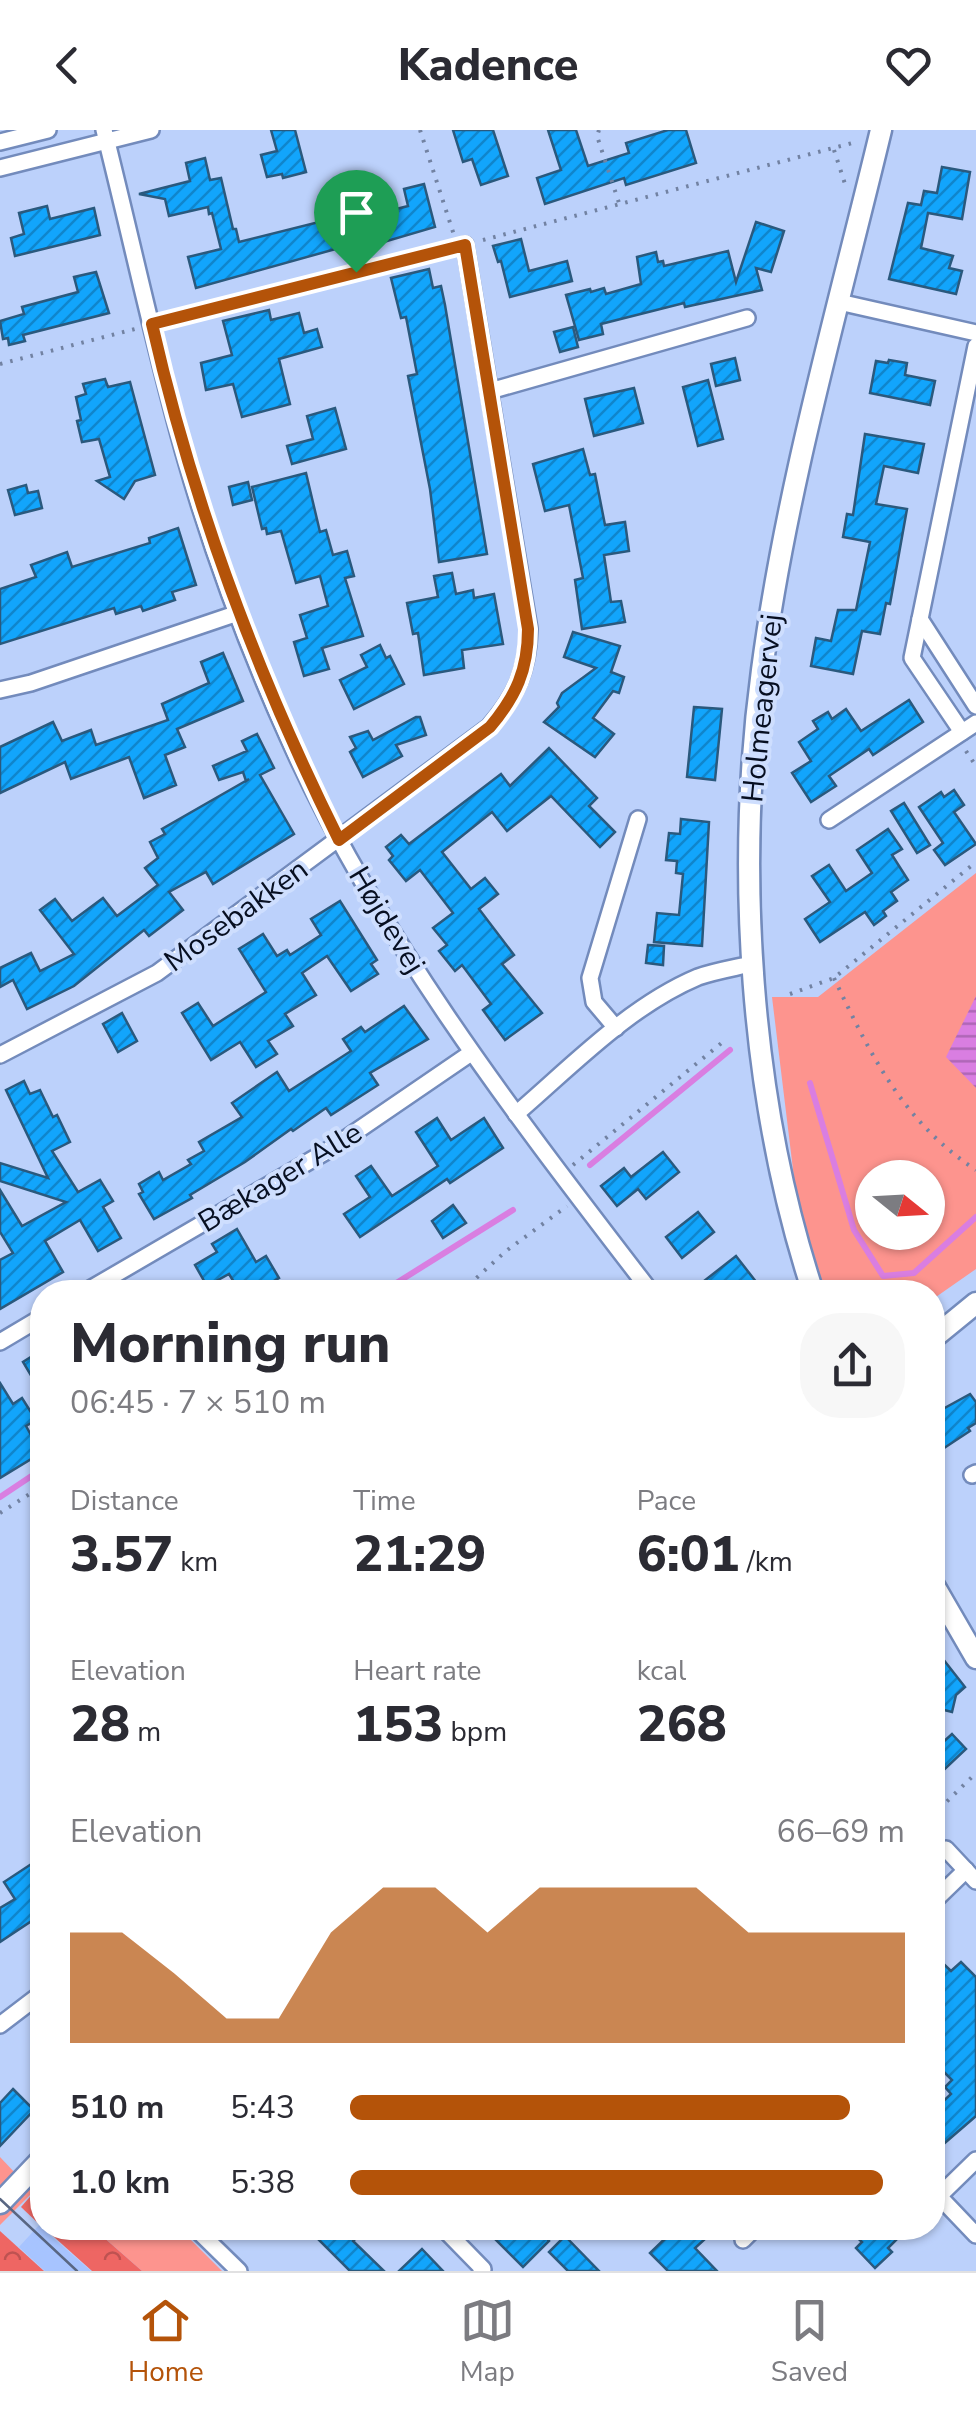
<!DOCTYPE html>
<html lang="en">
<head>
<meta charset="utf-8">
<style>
	:root { --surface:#fff; --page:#f7f7f7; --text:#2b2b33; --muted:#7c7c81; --line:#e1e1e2; --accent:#b45309 }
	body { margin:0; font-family:"Nunito Sans",sans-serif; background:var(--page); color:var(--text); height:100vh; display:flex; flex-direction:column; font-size:38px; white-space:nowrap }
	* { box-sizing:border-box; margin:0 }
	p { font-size:32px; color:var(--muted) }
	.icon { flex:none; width:55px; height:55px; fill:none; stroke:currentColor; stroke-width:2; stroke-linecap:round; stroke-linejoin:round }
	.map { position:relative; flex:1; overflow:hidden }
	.drawer { position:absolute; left:30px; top:1150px; width:915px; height:960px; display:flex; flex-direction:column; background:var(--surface); border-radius:40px; box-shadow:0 2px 8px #0004 }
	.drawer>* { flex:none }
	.needle { width:65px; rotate:108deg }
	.tools { position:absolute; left:855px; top:1030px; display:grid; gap:20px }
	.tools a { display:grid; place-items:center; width:90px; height:90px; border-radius:50%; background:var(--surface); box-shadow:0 2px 8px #0004; font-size:50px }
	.pin { position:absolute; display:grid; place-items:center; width:85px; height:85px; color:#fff; margin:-102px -42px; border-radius:50% 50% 50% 0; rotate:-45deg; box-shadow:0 0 10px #0007 }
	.pin .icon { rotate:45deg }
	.round { display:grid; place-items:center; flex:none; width:105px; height:105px; border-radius:40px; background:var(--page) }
	.summary { display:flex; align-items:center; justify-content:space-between; height:170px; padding:0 40px }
	h1 { font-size:55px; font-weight:800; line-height:75px }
	.metrics { display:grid; grid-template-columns:repeat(3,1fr); gap:15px; height:170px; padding:10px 40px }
	.metrics div { display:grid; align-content:center }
	.metrics b { font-size:50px; font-weight:800 }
	.metrics small { font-size:28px; font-weight:400 }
	.metrics p { font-size:28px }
	.chart { height:280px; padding:20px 40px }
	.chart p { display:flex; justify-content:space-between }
	.chart svg { width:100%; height:180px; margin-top:10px; fill:var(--accent); opacity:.7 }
	ul { padding:0 40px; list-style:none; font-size:32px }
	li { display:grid; grid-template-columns:160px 120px 1fr; align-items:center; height:75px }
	li i { height:25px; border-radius:12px; background:var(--accent) }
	header { display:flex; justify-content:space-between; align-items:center; height:130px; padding:0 40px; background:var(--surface); font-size:45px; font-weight:800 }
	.tab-bar { display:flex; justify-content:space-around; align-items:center; height:140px; border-top:2px solid var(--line); background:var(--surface); font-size:28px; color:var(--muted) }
	.tab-bar a { display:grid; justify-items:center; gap:5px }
	.tab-bar .selected { color:var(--accent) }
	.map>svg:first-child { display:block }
</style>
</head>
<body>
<header><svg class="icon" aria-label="back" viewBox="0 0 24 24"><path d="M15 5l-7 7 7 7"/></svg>Kadence<svg class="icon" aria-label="heart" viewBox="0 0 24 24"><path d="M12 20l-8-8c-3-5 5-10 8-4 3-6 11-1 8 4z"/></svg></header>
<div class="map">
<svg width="976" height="2141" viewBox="0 0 976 2141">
	<defs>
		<pattern id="forest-crowns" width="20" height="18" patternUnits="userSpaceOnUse" patternTransform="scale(2.5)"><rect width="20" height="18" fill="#ee6663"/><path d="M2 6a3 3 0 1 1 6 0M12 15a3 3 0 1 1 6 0" fill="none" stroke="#bf5251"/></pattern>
		<pattern id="water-rules" width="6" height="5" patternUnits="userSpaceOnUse" patternTransform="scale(2.5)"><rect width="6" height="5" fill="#d97ee1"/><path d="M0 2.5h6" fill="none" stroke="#ae66b6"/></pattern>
		<pattern id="building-hatch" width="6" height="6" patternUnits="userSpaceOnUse" patternTransform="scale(2.5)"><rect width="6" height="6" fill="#12a5fc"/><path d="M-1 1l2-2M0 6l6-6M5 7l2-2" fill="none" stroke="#0f85cc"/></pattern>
	</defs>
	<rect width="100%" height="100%" fill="#bcd1fb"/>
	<polygon fill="#a7c4ff" points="40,2094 42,2098 91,2141 45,2141 19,2117"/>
	<g fill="#fd948e" fill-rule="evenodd">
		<path d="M 976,743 L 976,1139 L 933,1169 L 932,1162 L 825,1162 L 796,1064 L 772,867 L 818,867 ZM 872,1048 L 928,1048 L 928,1102 L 872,1102 Z"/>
		<polygon points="0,2027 33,2062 0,2095"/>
		<polygon points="93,2098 179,2098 222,2141 142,2141"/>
	</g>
	<g fill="url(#forest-crowns)">
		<polygon points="42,2053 42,2097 21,2077"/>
		<polygon points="44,2098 93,2098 142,2141 92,2141"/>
		<polygon points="0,2101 44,2141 0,2141"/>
	</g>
	<polygon fill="url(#water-rules)" points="976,866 976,958 946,927"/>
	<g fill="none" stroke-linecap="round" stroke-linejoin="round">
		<g stroke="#d97ee1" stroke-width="6">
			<polyline points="810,953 854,1100 883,1146 914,1143 976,1087"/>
			<polyline points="590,1035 730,920"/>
			<polyline points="382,1162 513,1080"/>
			<polyline points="0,1367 42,1339"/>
		</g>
	</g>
	<g fill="url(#building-hatch)" stroke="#2a597d" stroke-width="2.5">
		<polygon points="271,0 295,0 306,42 283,48 282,44 267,47 261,25 277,21"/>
		<polygon points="453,0 493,0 508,46 481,55 472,29 463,32"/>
		<polygon points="548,0 576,0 588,36 629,23 626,13 668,0 686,0 696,33 626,55 624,48 545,74 537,48 561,40"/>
		<polygon points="205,28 210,50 221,48 233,99 236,99 239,112 359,82 361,88 408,76 404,59 424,54 435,97 377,114 375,108 196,158 188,127 221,119 212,83 209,84 208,77 169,86 165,69 139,64 190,51 186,33"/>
		<polygon points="942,37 970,42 962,89 928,83 921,118 953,126 949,138 962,141 956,164 889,149 908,73 921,75 924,61 937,63"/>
		<polygon points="47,76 50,89 94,78 100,105 15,126 11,108 24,104 19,83"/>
		<polygon points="756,92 784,101 771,142 756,138 762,160 685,177 684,173 601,194 603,204 579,210 566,165 590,159 591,162 604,158 606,164 641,154 637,127 656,122 658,132 663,131 664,136 728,121 736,152"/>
		<polygon points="521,109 529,141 567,131 572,151 510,167 501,131 498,132 493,116"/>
		<polygon points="429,139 433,158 441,156 445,175 487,424 439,432 430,359 408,246 417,244 406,187 401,188 391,148"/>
		<polygon points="96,142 109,183 23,205 25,211 9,215 8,208 3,209 0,191 24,184 22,177 78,162 74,147"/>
		<polygon points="269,180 271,190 299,183 304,203 317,199 322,217 279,229 290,274 242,287 233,254 206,260 201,233 232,225 223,191"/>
		<polygon points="573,197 578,217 560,222 554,202"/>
		<polygon points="735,228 740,250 716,256 711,234"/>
		<polygon points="889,230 907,233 905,245 935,251 930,275 870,263 876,231 888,233"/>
		<polygon points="105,249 108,257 130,252 155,345 135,351 124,369 97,351 110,347 99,309 82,312 77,291 81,290 76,267 86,264 83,254"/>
		<polygon points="708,250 723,309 698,316 683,257"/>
		<polygon points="634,258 643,293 594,306 585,269"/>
		<polygon points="335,278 346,319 292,334 287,316 313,309 307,286"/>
		<polygon points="865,304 924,314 918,343 884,336 876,374 907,379 890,474 886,473 880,504 862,501 853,544 811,536 816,508 831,511 838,480 856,480 870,412 843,407 847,384 853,385"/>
		<polygon points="583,319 590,345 595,344 605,395 625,392 629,421 604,425 611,472 621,471 625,492 582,499 575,450 583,448 569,375 545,381 533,334"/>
		<polygon points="306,343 320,402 326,400 333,425 347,421 354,446 345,448 363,506 322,518 329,539 304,546 294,512 307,508 300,485 328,476 320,446 296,453 281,401 267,404 266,398 262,399 252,357"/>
		<polygon points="248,352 252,370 233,375 229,357"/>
		<polygon points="26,355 28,363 38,361 42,378 15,385 8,360"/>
		<polygon points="178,398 196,455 172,462 175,470 143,481 141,476 116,484 114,478 0,514 0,459 36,447 31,435 67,422 72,437 150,413 149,408"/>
		<polygon points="452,443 456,464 473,460 474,468 494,464 503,514 462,520 464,538 424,545 418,503 413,504 407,473 438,467 434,446"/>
		<polygon points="573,502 620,516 611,542 624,547 619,563 613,561 593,588 614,604 595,627 544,592 559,577 557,573 562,563 596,538 564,527"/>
		<polygon points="380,515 386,528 390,526 404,554 354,579 340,550 367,537 361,525"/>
		<polygon points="223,523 243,571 177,599 185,617 165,625 176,655 144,668 129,627 71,649 65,632 0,663 0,617 53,592 62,611 91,600 96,615 168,590 162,574 209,553 201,532"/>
		<polygon points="909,570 923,592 873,625 869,619 829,646 836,656 811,672 792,643 811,631 799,612 818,599 813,591 828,582 832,589 846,579 861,601"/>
		<polygon points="694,577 722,579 715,650 687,647"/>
		<polygon points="416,587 420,587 426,605 396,615 402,626 363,647 350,622 356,618 350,607 368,601 373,610"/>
		<polygon points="257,604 274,638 260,645 294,704 213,754 206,742 169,762 183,780 149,806 144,800 74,856 27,879 13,850 0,857 0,838 31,823 40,841 74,824 40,780 55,769 72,791 103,768 117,786 158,755 145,738 158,728 150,712 165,704 162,699 249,649 246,651 243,642 219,650 213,636 247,621 242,611"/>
		<polygon points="549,618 597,668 589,676 615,702 600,717 551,666 507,701 492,682 442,722 471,759 485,748 498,764 479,779 514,825 502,834 542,883 505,910 483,880 491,874 462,835 455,841 439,821 447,815 433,798 453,783 420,740 406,751 389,730 393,726 386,717 401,705 409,714 501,644 510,656"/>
		<polygon points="954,660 964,675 954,682 976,714 945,735 934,720 943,713 919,677 941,662 944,667"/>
		<polygon points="904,673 930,715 917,723 891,681"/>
		<polygon points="681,689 709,692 702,816 654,812 657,783 679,785 683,744 676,743 677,731 666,730 669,703 680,704"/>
		<polygon points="888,699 902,719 892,725 908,750 891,762 897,771 883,781 886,786 874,795 865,782 820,812 805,789 830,772 812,746 829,735 846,761 872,743 857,720"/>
		<polygon points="340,771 377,830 371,834 378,844 351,861 327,826 302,843 316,865 285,884 293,896 268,911 277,924 256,937 240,912 211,930 182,883 198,873 213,896 266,862 239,819 263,804 277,826 287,820 290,825 321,805 311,789"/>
		<polygon points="648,815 664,816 663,835 646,833"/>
		<polygon points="404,876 428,909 370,943 378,955 331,985 326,978 293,1001 291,999 245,1032 190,1065 192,1068 154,1089 139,1064 143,1062 139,1054 159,1042 163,1050 191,1034 188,1030 204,1021 199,1012 242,987 232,973 277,942 289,961 351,921 343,909 361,897 365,902"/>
		<polygon points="122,883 137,911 118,922 103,894"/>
		<polygon points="24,951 30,964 40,960 53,987 57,985 70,1012 52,1021 78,1062 100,1050 113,1071 103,1077 121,1108 98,1121 80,1090 45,1111 63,1142 0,1179 0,1130 13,1123 0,1102 0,1060 22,1096 66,1072 0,1051 0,1033 48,1048 6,960"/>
		<polygon points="437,988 451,1010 484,988 503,1018 450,1053 447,1049 360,1107 344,1084 370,1067 356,1046 371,1036 392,1066 438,1036 416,1002"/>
		<polygon points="663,1022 679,1042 646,1069 638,1059 617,1076 601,1056 624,1038 631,1047"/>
		<polygon points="453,1075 466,1093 443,1108 432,1091"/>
		<polygon points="698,1082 714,1102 682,1128 666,1107"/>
		<polygon points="237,1099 256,1132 266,1126 279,1148 269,1154 274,1162 240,1162 229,1144 207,1156 195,1135 217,1122 212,1114"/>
		<polygon points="736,1126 764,1162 690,1162"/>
		<polygon points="42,1220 42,1264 23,1232"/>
		<polygon points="0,1253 13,1274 22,1268 36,1290 26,1296 41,1323 0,1348"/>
		<polygon points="970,1264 976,1272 976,1293 968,1298 970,1301 932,1326 932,1285"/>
		<polygon points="932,1515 965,1557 956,1565 952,1582 932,1577"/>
		<polygon points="952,1604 966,1619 932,1651 932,1622"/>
		<polygon points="42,1727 42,1784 0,1812 0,1778 15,1769 4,1752"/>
		<polygon points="932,1823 951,1841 961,1832 976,1847 976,1986 932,2024 932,1982 951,1964 945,1957 952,1950 932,1930"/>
		<polygon points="13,1959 34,1980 0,2016 0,1973"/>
		<polygon points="307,2098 367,2098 353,2111 384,2141 350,2141"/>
		<polygon points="484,2098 537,2098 549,2111 523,2137"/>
		<polygon points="676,2098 717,2098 695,2118 717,2141 668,2141 650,2123"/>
		<polygon points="847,2098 908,2098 888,2118 892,2122 875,2138 856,2118 862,2112"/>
		<polygon points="565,2106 599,2141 568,2141 549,2122"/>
		<polygon points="422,2119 443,2141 399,2141"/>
	</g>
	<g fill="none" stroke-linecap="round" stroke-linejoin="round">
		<defs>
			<g id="minor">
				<path d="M 104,0 C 131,107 154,216 184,323 C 211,419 247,516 288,607 C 379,810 516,986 651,1162"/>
				<polyline points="0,12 48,0"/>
				<polyline points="0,38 151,0"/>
				<polyline points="839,172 976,203"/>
				<polyline points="976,216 920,489 976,576"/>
				<polyline points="490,261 747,188"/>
				<polyline points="920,489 912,528 962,602"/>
				<polyline points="0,560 31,553 238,483"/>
				<polyline points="829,690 976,593"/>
				<polyline points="616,898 594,872 590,848 638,689"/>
				<path d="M 0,925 L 157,843 L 489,597 C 516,566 528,540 529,499 L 465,115"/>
				<path d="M 516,984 C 572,936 629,876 698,847 C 715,841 734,838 751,834"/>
				<polyline points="85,1162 332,1018 471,923"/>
				<polyline points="0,1212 42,1187"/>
				<polyline points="972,1345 976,1343"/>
				<polyline points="946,1719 976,1751"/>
				<polyline points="932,1773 966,1740"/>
				<polyline points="0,1895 42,1863"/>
				<polyline points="932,2059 976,2105"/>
				<polyline points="939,2066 976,2030"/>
				<polyline points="195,2098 239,2141"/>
				<polyline points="443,2098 483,2139 481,2141"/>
				<polyline points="743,2110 755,2098"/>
			</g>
			<g id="tertiary">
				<path d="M 813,1162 C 750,971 735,739 762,540 C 786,358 838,179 881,0"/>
				<polyline points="932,1209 976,1173"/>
				<polyline points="932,1452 976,1528"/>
				<polyline points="0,2073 42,2029"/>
			</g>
		</defs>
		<use href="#minor" stroke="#738bbc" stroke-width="20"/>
		<use href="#tertiary" stroke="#738bbc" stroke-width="25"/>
		<g stroke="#7282a2" stroke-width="4" stroke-dasharray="2.5 8" stroke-linecap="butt">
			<polyline points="420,0 454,105"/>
			<polyline points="599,0 597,6 620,76"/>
			<polyline points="834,20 845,54"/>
			<polyline points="483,110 856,12"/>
			<polyline points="168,190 450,119"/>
			<polyline points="0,234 135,199"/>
			<polyline points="966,621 976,636"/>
			<path d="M 834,848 C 870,924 903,992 976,1040"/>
			<polyline points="790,864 834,848 976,732"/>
			<polyline points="573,1035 724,911"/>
			<polyline points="461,1162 506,1121 567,1076"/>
			<polyline points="0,1383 42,1356"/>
			<polyline points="932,1686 976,1643"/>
		</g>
		<use href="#minor" stroke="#fff" stroke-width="15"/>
		<use href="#tertiary" stroke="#fff" stroke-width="20"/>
		<polyline stroke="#596783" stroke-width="2.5" points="0,2069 77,2141"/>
	</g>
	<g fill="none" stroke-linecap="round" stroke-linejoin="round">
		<defs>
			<path id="route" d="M 465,115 L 528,499 C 528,540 516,566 490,597 L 339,710 C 257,545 193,374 152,194 Z"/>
		</defs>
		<use href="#route" stroke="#fff" stroke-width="20"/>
		<use href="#route" stroke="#b45309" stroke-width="12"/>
	</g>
	<g text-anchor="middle" stroke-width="8" stroke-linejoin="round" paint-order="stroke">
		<g font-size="30" fill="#070f21" stroke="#cedefe">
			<text transform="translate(762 578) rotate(-84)" y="10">Holmeagervej</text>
			<text transform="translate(236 785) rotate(-36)" y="10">Mosebakken</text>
			<text transform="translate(387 790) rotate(59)" y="10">Højdevej</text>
			<text transform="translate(280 1047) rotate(-31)" y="10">Bækager Alle</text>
		</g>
	</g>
</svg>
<div class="tools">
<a><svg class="needle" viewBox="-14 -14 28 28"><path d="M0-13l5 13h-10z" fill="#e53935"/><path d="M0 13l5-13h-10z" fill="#7c7c81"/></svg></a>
</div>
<div class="pin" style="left:356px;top:142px;background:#1e9e55"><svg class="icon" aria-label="arrive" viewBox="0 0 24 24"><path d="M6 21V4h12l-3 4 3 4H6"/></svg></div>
<section class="drawer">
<div class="summary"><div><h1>Morning run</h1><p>06:45 · 7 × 510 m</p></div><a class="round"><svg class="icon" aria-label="share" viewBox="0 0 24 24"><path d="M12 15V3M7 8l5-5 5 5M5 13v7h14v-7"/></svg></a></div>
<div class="metrics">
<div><p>Distance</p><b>3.57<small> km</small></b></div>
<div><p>Time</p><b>21:29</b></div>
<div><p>Pace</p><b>6:01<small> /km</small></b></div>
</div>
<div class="metrics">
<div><p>Elevation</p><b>28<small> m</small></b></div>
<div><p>Heart rate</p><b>153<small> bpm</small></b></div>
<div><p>kcal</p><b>268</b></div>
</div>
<div class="chart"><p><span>Elevation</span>66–69 m</p>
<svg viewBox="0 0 160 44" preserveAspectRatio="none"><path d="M0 44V17L10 17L20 27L30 38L40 38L50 17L60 6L70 6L80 17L90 6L100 6L110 6L120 6L130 17L140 17L150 17L160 17V44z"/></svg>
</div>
<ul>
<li><b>510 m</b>5:43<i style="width:90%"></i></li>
<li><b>1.0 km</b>5:38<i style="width:96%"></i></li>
</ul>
</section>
</div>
<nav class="tab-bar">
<a class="selected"><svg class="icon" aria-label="home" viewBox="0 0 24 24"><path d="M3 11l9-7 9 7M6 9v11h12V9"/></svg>Home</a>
<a><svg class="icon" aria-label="map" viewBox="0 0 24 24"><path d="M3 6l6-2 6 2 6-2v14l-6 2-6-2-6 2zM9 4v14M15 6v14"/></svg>Map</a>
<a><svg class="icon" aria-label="saved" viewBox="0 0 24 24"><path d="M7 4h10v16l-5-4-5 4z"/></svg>Saved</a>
</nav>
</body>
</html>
